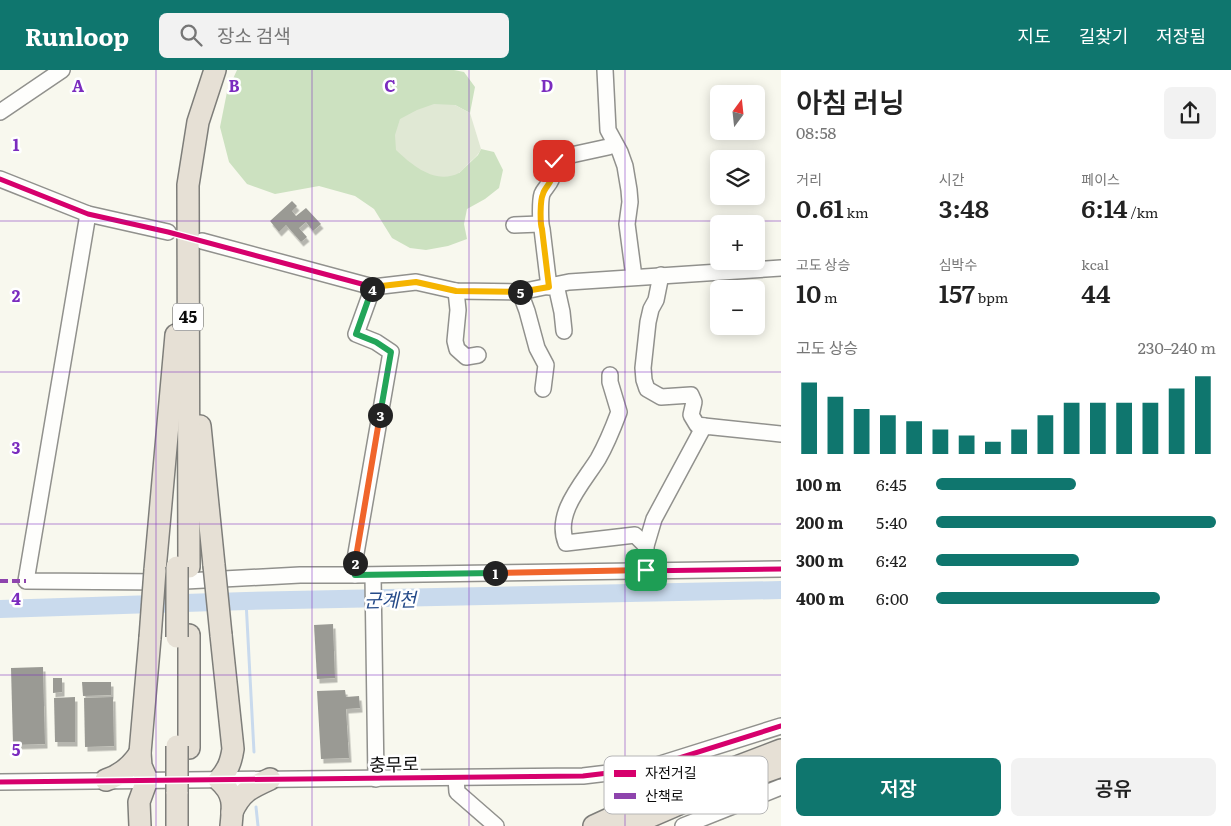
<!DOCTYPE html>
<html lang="ko">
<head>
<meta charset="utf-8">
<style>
	:root { --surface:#fff; --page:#f2f2f2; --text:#222; --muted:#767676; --accent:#0f766e }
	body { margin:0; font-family:Literata,"Noto Sans KR",serif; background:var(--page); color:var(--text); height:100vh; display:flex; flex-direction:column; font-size:19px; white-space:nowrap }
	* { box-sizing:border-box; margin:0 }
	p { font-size:16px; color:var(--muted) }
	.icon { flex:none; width:28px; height:28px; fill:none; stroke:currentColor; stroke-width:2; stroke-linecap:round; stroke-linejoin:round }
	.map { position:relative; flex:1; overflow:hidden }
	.sheet { display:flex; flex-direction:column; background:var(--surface); width:450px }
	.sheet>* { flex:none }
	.needle { width:32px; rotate:15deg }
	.controls { position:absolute; left:710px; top:15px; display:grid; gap:10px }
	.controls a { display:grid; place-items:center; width:55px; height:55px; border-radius:8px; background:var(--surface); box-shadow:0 2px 12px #0003; font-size:25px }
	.pin { position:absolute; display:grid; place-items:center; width:42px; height:42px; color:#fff; margin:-21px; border-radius:10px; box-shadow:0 2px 8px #0006 }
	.km { position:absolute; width:25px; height:25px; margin:-12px; border-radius:50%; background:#222; color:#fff; font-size:14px; line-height:25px; text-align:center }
	.round { display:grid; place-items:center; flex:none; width:52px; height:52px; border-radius:8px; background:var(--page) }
	.headline { display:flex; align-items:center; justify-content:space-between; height:85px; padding:0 15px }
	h1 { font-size:28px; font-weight:600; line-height:38px }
	.metrics { display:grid; grid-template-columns:repeat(3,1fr); gap:8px; height:85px; padding:5px 15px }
	.metrics div { display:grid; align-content:center }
	.metrics b { font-size:25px; font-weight:600 }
	.metrics small { font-size:14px; font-weight:400 }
	.metrics p { font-size:14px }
	.chart { height:140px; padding:10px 15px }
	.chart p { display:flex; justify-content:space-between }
	.chart svg { width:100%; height:90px; margin-top:5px; stroke:var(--accent); stroke-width:6 }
	.button { display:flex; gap:10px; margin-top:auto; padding:10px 15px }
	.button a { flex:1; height:58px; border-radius:8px; background:var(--accent); color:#fff; font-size:20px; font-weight:600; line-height:58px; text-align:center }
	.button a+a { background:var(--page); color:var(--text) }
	ul { padding:0 15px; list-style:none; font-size:16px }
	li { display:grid; grid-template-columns:80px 60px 1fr; align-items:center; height:38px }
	li i { height:12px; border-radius:6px; background:var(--accent) }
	header { display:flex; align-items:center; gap:30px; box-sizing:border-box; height:70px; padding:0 25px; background:var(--accent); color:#fff }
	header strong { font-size:24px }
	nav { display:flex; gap:28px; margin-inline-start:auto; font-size:18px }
	.search { width:350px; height:45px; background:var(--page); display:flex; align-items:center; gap:12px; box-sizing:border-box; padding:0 18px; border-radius:8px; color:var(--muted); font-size:19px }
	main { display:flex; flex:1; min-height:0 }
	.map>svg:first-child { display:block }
</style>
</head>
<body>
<header>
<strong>Runloop</strong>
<div class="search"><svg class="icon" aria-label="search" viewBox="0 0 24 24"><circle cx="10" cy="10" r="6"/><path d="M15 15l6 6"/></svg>장소 검색</div>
<nav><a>지도</a><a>길찾기</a><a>저장됨</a></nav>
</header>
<main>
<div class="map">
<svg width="781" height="756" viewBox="0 0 781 756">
	<defs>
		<filter id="shadow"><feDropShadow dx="2.5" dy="4.5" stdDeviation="0" flood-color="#0004"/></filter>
	</defs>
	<rect width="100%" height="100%" fill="#f8f8ee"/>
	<polygon fill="#cce1c0" points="237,0 454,0 464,2 475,17 470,43 455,35 459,103 478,85 481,79 494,82 503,100 499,118 485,129 467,139 464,154 467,169 448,176 426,180 410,178 392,168 374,139 355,126 319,116 275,124 247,114 229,92 220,57 227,22"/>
	<path fill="#e0e8d4" d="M 434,34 L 455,35 L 470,43 L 481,79 C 478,86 473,89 468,94 C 465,97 462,101 459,103 C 435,115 412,95 396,80 L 395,65 L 400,49 L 417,40 Z"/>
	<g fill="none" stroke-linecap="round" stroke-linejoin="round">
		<g stroke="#c9daed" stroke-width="3">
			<polyline points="246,531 254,682"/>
			<polyline points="256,737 258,756"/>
		</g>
		<polyline stroke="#c9daed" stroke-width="18" points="0,539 246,531 781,520"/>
	</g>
	<g fill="#9a9a94" filter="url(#shadow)">
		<polygon points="292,131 297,136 292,141 296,146 306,138 321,154 313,161 306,152 299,158 307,167 301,172 286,155 279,162 270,151"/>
		<polygon points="333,554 335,608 317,609 314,555"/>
		<polygon points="43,597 45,674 13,675 11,598"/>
		<polygon points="53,608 62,608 62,622 53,623"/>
		<polygon points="82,612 111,612 111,625 83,626"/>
		<polygon points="345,620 346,627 359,626 360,638 346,639 349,688 321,689 317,621"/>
		<polygon points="75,627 75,672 55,672 54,628"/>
		<polygon points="113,627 114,676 85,677 84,628"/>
	</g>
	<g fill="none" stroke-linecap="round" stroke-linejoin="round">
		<defs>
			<g id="minor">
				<polyline points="605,0 608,60 620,82 625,96 629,120 630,132 627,154 634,207"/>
				<polyline points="0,42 62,0"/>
				<polyline points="0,109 88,144 168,162"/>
				<polyline points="88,144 26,511 167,512 300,505 355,505"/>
				<polyline points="514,155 540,154"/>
				<polyline points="202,171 373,217 356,264 376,272 391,282 355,489 355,505 781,499"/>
				<polyline points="661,205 656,230 651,239 648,252 643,298 644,310 647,319 661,327 691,325 694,332 691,345 697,355 704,356"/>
				<polyline points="556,215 562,242 564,261"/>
				<polyline points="373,217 416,212 456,221 520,222 569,212 781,198"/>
				<path d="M 549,217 L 542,159 C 540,153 540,130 542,124 C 544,119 549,115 551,110 C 553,105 552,97 554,91 L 562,87 L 608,77 L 614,73"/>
				<polyline points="456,221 458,240 455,271 457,279 466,287 478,285"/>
				<polyline points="520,222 527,241 537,278 546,295 543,319"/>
				<path d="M 610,305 L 610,312 L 619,342 C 613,358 606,375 598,389 C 583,413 554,443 566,473 L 635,465 L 646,476"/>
				<polyline points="646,500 646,476 654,449 704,356 781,364"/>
				<polyline points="373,506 376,709"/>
				<polyline points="456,708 457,722 496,756"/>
				<polyline points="0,712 583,706 625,701 657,695 781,656"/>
				<polyline points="683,756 781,717"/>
			</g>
			<g id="highway">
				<polyline points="200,356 214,495"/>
				<polyline points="189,497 188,115 198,52 215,0"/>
				<polyline points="155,500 176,265"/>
				<polyline points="189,565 189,678"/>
				<path d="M 221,565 L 233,679 C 231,692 228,700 219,710 C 235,724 233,736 231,756"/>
				<path d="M 106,710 C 121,705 131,697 140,683"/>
				<polyline points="177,722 177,756"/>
				<path d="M 232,742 C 241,722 250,718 270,709"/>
				<polyline points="140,756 139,732 147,710 141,696 140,683 150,568"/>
				<polyline points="594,756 655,728 781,680"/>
				<polyline points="628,756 695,727 781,696"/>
			</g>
		</defs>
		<use href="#minor" stroke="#91918d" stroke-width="18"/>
		<use href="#highway" stroke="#7e7e7a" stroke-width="24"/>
		<use href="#minor" stroke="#fefefc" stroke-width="15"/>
		<use href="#highway" stroke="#e6e0d5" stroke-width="21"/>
		<defs>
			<g id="highway-bridge">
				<polyline points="214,495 221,565"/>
				<polyline points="177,497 177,567"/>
				<polyline points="150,568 155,500"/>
				<polyline points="177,676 177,722"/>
			</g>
		</defs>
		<use href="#highway-bridge" stroke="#7e7e7a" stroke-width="24" stroke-linecap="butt"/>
		<use href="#highway-bridge" stroke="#e6e0d5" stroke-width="21"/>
		<polyline stroke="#8e44ad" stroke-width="4" stroke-dasharray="8 4" stroke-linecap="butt" points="0,511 26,511"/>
		<defs>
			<g id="cycleway">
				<polyline points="0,109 88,144 168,162 373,217 356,264 376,272 391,282 355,489 355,505 781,499"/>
				<polyline points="0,712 583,706 625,701 657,695 781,656"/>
			</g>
		</defs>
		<use href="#cycleway" stroke="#fff" stroke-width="8"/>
		<use href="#cycleway" stroke="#d6006c" stroke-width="5"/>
	</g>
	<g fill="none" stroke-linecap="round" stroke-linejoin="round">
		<defs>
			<polyline id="split-1" points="495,503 646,500"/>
			<polyline id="split-2" points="355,493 355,505 495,503"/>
			<polyline id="split-3" points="355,493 380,345"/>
			<polyline id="split-4" points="372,219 356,264 376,272 391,282 380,345"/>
			<polyline id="split-5" points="372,219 373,217 416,212 456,221 520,222"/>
			<path id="split-6" d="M 520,222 L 549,217 L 542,159 C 540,153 540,130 543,124 C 544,119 549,115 551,110 C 553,105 552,97 554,91"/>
		</defs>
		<use href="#split-1" stroke="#fff" stroke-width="10"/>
		<use href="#split-2" stroke="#fff" stroke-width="10"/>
		<use href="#split-3" stroke="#fff" stroke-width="10"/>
		<use href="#split-4" stroke="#fff" stroke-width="10"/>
		<use href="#split-5" stroke="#fff" stroke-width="10"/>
		<use href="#split-6" stroke="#fff" stroke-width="10"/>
		<use href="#split-1" stroke="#f0652b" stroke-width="6"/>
		<use href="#split-2" stroke="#22a559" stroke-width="6"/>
		<use href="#split-3" stroke="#f0652b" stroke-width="6"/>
		<use href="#split-4" stroke="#22a559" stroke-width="6"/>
		<use href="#split-5" stroke="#f5b400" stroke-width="6"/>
		<use href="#split-6" stroke="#f5b400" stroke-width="6"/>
	</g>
	<path fill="none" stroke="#7b2cbf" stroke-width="1" stroke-opacity="0.55" d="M 156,0 L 156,756M 312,0 L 312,756M 469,0 L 469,756M 625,0 L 625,756M 0,151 L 781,151M 0,302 L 781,302M 0,454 L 781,454M 0,605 L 781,605"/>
	<g text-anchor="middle" stroke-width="5" stroke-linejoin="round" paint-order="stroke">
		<rect fill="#fff" stroke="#545454" stroke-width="1" x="173" y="233.5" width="30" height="27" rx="4"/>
		<g font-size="16" font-weight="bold" fill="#0a0a0a">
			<text x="188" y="253">45</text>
		</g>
		<g font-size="18" fill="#0a0a0a" stroke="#fff">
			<text transform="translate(394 695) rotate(-1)" y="6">충무로</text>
		</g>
		<g font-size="19" font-style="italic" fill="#264b89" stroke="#fff">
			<text transform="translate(390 530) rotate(-1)" y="7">군계천</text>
		</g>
	</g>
	<rect x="604" y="686" width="164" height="58" rx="8" fill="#fff" stroke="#b6b6b6" stroke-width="1"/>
	<rect x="614" y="700" width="22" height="7" fill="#d6006c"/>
	<rect x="614" y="723" width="22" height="6" fill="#8e44ad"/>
	<g font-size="14" fill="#0a0a0a">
		<text x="645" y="708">자전거길</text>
		<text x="645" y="731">산책로</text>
	</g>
	<g font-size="16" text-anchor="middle" font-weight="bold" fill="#7b2cbf" stroke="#fff" stroke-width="5" stroke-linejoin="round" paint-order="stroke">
		<text x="78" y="22">A</text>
		<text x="234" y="22">B</text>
		<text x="390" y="22">C</text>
		<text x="547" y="22">D</text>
		<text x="16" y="81">1</text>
		<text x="16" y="232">2</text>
		<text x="16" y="384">3</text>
		<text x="16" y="535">4</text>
		<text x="16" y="686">5</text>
	</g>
</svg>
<div class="controls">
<a><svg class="needle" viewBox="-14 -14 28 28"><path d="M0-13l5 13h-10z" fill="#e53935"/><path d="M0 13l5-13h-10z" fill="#767676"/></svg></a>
<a><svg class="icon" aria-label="layers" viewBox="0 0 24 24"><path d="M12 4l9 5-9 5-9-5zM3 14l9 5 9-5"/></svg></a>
<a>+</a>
<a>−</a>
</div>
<div class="pin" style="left:646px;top:500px;background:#1e9e55"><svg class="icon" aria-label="arrive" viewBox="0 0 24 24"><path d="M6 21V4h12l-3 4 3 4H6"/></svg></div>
<div class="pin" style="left:554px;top:91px;background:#d93025"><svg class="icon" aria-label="check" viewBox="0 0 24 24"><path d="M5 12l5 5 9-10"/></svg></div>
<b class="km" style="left:495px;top:503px">1</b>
<b class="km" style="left:355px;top:493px">2</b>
<b class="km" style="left:380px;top:345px">3</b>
<b class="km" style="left:372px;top:219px">4</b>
<b class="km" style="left:520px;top:222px">5</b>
</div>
<section class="sheet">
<div class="headline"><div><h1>아침 러닝</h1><p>08:58</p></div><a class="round"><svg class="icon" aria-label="share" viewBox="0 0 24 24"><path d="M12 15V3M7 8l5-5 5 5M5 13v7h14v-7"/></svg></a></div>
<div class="metrics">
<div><p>거리</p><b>0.61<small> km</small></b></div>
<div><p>시간</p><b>3:48</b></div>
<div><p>페이스</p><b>6:14<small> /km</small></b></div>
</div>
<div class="metrics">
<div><p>고도 상승</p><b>10<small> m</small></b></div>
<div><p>심박수</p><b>157<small> bpm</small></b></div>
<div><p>kcal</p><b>44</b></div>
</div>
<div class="chart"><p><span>고도 상승</span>230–240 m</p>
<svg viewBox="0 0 160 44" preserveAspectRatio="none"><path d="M5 44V9M15 44V16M25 44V22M35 44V25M45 44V28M55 44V32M65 44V35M75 44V38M85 44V32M95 44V25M105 44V19M115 44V19M125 44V19M135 44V19M145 44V12M155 44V6"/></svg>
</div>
<ul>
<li><b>100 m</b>6:45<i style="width:50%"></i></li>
<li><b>200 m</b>5:40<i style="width:100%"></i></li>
<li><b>300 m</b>6:42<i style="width:51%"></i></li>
<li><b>400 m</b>6:00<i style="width:80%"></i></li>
</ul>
<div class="button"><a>저장</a><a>공유</a></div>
</section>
</main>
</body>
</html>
